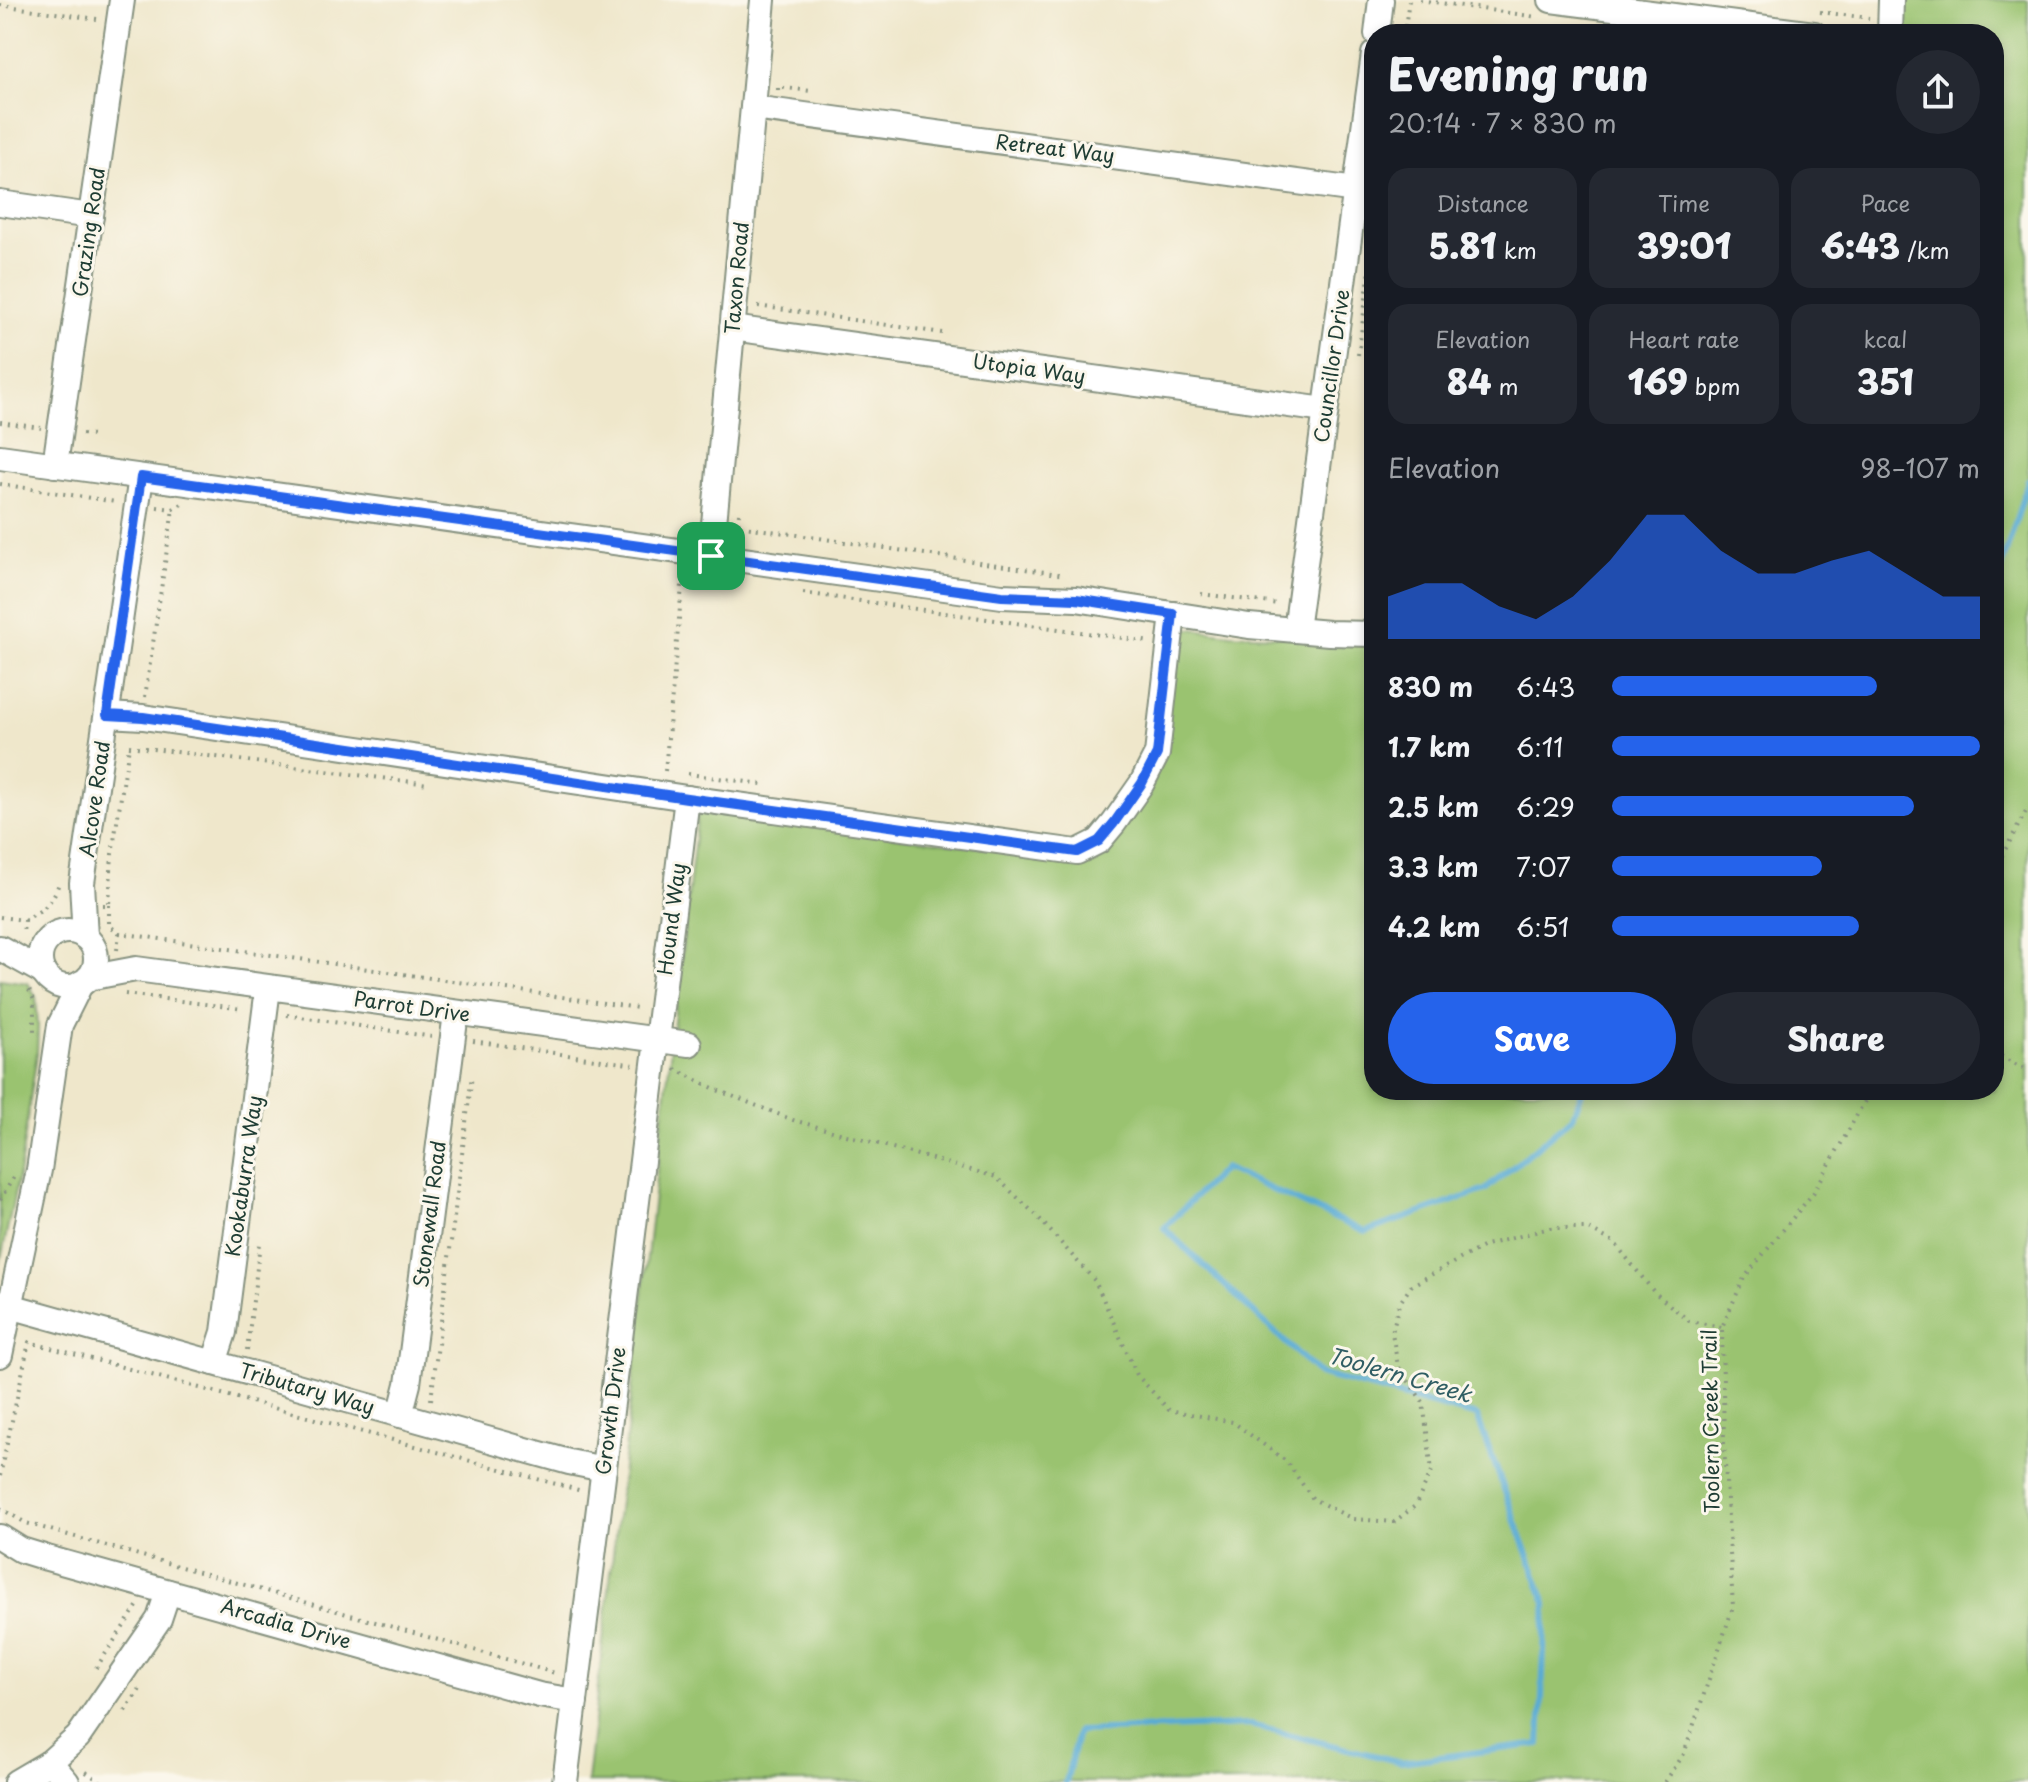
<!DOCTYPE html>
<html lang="en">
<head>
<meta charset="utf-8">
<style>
	:root { --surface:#171b24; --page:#242831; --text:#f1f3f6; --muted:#9ea1a6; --accent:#2563eb }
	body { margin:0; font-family:"Playpen Sans",sans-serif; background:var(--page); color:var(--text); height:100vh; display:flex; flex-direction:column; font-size:30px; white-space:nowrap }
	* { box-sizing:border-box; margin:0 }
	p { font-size:26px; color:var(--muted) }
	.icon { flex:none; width:44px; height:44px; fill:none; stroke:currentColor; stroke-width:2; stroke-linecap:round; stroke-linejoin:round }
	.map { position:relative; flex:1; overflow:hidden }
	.sheet { position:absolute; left:1364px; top:24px; width:640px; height:1076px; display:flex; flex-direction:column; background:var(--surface); border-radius:32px; box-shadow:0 4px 12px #0003 }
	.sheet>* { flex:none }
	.pin { position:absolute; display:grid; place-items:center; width:68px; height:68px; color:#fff; margin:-34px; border-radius:16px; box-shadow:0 4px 12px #0006 }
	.round { display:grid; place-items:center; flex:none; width:84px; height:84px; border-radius:42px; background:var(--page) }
	.summary { display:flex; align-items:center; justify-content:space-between; height:136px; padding:0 24px }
	h1 { font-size:44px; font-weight:800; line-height:60px }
	.metrics { display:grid; grid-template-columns:repeat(3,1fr); gap:12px; height:136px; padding:8px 24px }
	.metrics div { display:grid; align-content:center; border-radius:20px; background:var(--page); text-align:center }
	.metrics b { font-size:34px; font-weight:800 }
	.metrics small { font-size:22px; font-weight:400 }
	.metrics p { font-size:22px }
	.chart { height:224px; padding:16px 24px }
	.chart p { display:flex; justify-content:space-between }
	.chart svg { width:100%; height:144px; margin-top:8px; fill:var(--accent); opacity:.7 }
	.primary-button { display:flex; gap:16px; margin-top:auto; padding:16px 24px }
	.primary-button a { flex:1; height:92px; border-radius:48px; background:var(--accent); color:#fff; font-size:32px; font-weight:800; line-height:92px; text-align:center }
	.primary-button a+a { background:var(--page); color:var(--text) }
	ul { padding:0 24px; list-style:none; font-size:26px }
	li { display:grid; grid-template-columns:128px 96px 1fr; align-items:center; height:60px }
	li i { height:20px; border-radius:10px; background:var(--accent) }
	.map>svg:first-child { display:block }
</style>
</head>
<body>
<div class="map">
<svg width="2028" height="1782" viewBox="0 0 2028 1782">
	<rect width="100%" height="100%" fill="#fbf7ec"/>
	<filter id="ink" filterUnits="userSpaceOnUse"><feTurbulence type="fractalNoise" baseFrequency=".0125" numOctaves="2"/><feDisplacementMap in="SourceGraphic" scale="16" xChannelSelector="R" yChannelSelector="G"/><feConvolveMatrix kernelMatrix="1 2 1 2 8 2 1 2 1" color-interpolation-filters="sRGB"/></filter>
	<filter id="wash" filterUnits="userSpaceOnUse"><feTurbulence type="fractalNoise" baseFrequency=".006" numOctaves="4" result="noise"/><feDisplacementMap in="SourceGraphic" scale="32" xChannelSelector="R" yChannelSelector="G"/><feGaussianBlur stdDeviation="1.8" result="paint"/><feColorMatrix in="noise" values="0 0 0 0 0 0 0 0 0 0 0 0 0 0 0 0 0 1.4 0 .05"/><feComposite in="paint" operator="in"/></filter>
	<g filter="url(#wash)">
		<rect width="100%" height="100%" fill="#efe7cb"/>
		<g fill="#9ac370" stroke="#5c8052" stroke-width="2">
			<polygon points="1896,0 2028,0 2028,1782 587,1782 698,811 1076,860 1159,760 1177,627 1231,634 1374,640 1374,1090 1994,1090 1994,34 1894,34"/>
			<polygon points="0,979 28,983 36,997 38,1027 37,1054 20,1168 0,1264"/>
		</g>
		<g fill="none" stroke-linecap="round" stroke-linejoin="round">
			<g stroke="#59abd4" stroke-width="6">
				<polyline points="1994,592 2028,481"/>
				<polyline points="1066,1782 1078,1731 1250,1725 1401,1762 1540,1744 1546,1603 1477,1416 1319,1374 1164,1228 1224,1168 1365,1232 1485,1190 1572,1118 1583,1090"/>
			</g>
		</g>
	</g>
	<g filter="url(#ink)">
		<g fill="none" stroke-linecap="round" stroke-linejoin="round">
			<defs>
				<g id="minor">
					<polyline points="1551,0 1814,34"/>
					<polyline points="1377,34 1381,0"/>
					<polyline points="1890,34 1891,0"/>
					<polyline points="753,108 1356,190"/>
					<polyline points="0,203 91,216"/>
					<polyline points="732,328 1325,410"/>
					<polyline points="0,457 1002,596 1076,599 1249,626 1329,633 1374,634"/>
					<polyline points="55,465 122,0"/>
					<polyline points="711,556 763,0"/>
					<polyline points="1296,630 1374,54"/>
					<polyline points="107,715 143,717 687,798 1077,852 1099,841 1114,823 1142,783 1157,754 1173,614"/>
					<circle cx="68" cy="959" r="28"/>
					<polyline points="85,937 82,883 141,477"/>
					<polyline points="0,948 43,972"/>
					<polyline points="88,978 136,969 689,1044"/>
					<polyline points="10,1306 569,1462 604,1469"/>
					<polyline points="0,1355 39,1170 60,1025 81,983"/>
					<polyline points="214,1363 224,1332 268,988"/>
					<polyline points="400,1415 408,1384 456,1013"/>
					<polyline points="0,1537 21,1550 47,1558 539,1695 575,1701"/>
					<polyline points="50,1762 67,1782"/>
					<polyline points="16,1782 50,1762 78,1737 159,1619 168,1592"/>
					<polyline points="565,1782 687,798"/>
				</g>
			</defs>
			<use href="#minor" stroke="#879280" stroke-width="28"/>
			<g stroke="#879280" stroke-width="4" stroke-dasharray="2 6" stroke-linecap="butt">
				<polyline points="1420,0 1537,17"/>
				<polyline points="0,5 97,19"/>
				<polyline points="1820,12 1869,18"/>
				<polyline points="1404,34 1409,0"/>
				<polyline points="778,90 778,87 810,91"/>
				<polyline points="758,306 942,333"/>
				<polyline points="1358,355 1374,242"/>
				<polyline points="0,422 41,428"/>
				<polyline points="82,434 94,435"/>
				<polyline points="0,484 116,502"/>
				<polyline points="157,507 173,509 182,504"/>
				<polyline points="739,513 738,526 1065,575"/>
				<polyline points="803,593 1151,642"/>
				<polyline points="1201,594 1279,604"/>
				<polyline points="145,697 173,509"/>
				<polyline points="129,746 428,784"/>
				<polyline points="665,771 683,575"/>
				<polyline points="688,774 762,784"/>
				<polyline points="1994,870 2028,808"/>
				<polyline points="103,905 109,905 112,854 129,746"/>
				<polyline points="109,905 109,925 119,933 117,950"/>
				<polyline points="0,917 24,920 23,935"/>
				<path d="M 24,920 C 43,910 52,904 59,883"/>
				<polyline points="119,933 638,1008"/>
				<polyline points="29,990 34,1000 34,1036"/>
				<polyline points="125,994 243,1009"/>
				<polyline points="287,1015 433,1037"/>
				<polyline points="473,1041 635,1065"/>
				<polyline points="1994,1052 2028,1071"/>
				<polyline points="675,1069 717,1090 793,1120 996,1177 1037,1216 1095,1281 1137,1375 1169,1410 1233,1422 1286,1461 1313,1499 1353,1519 1394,1522 1415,1506 1432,1471 1423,1402 1398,1366 1392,1333 1399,1304 1412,1285 1486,1245 1550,1228 1586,1228 1614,1242 1654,1292 1689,1321 1722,1327"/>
				<polyline points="0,1200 15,1175"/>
				<polyline points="247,1350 260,1243"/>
				<polyline points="431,1400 472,1075"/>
				<polyline points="0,1476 29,1342 582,1491"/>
				<polyline points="0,1508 26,1523 555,1673"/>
				<polyline points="96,1668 138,1605"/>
				<polyline points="125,1711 143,1685"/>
				<polyline points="86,1772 101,1782"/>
				<polyline points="1665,1782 1684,1754 1733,1607 1724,1445 1722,1327 1744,1278 1814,1192 1871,1090"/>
			</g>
			<use href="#minor" stroke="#fff" stroke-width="24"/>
		</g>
	</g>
	<g fill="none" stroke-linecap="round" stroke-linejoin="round" filter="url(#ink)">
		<defs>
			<polygon id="route" points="141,477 1002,596 1076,599 1173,614 1157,754 1142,783 1114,823 1099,841 1077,852 687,798 143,717 107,715"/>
		</defs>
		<use href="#route" stroke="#fff" stroke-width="16"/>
		<use href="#route" stroke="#2563eb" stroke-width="10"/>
	</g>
	<g text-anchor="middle" stroke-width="6" stroke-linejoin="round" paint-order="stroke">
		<g font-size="20" fill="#1f3d34" stroke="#fbf7ec">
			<text transform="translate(1055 149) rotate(7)" y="7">Retreat Way</text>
			<text transform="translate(89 232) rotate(-82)" y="7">Grazing Road</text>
			<text transform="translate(737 278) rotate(-85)" y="7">Taxon Road</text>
			<text transform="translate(1332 366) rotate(-82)" y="7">Councillor Drive</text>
			<text transform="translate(1029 369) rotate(8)" y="7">Utopia Way</text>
			<text transform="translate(95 799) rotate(-82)" y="7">Alcove Road</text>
			<text transform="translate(672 919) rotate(-83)" y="7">Hound Way</text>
			<text transform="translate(412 1007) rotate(8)" y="7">Parrot Drive</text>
			<text transform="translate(244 1176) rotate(-82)" y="7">Kookaburra Way</text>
			<text transform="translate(430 1214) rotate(-83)" y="7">Stonewall Road</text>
			<text transform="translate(307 1389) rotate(16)" y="7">Tributary Way</text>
			<text transform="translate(611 1411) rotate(-83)" y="7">Growth Drive</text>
			<text transform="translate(1711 1421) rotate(-91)" y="7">Toolern Creek Trail</text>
			<text transform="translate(286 1624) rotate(16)" y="7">Arcadia Drive</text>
		</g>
		<g font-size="22" font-style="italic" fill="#305e64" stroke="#fbf7ec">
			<text transform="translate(1400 1375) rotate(16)" y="8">Toolern Creek</text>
		</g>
	</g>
</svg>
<div class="pin" style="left:711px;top:556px;background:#1e9e55"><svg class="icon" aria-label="arrive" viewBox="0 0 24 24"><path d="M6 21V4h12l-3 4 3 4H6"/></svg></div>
<section class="sheet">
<div class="summary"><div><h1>Evening run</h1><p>20:14 · 7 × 830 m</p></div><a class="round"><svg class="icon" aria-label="share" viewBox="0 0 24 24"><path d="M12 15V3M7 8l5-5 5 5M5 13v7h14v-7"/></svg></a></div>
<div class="metrics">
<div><p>Distance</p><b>5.81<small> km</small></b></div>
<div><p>Time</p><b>39:01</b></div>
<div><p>Pace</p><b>6:43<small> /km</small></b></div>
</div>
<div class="metrics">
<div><p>Elevation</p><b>84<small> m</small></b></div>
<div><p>Heart rate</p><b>169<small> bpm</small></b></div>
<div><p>kcal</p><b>351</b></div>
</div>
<div class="chart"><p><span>Elevation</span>98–107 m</p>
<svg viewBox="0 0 160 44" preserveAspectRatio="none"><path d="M0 44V31L10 27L20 27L30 34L40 38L50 31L60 20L70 6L80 6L90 17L100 24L110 24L120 20L130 17L140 24L150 31L160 31V44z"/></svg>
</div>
<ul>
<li><b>830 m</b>6:43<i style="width:72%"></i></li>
<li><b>1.7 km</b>6:11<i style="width:100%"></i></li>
<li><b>2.5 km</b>6:29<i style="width:82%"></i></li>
<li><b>3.3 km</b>7:07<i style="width:57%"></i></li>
<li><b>4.2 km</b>6:51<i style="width:67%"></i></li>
</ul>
<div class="primary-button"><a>Save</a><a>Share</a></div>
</section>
</div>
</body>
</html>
